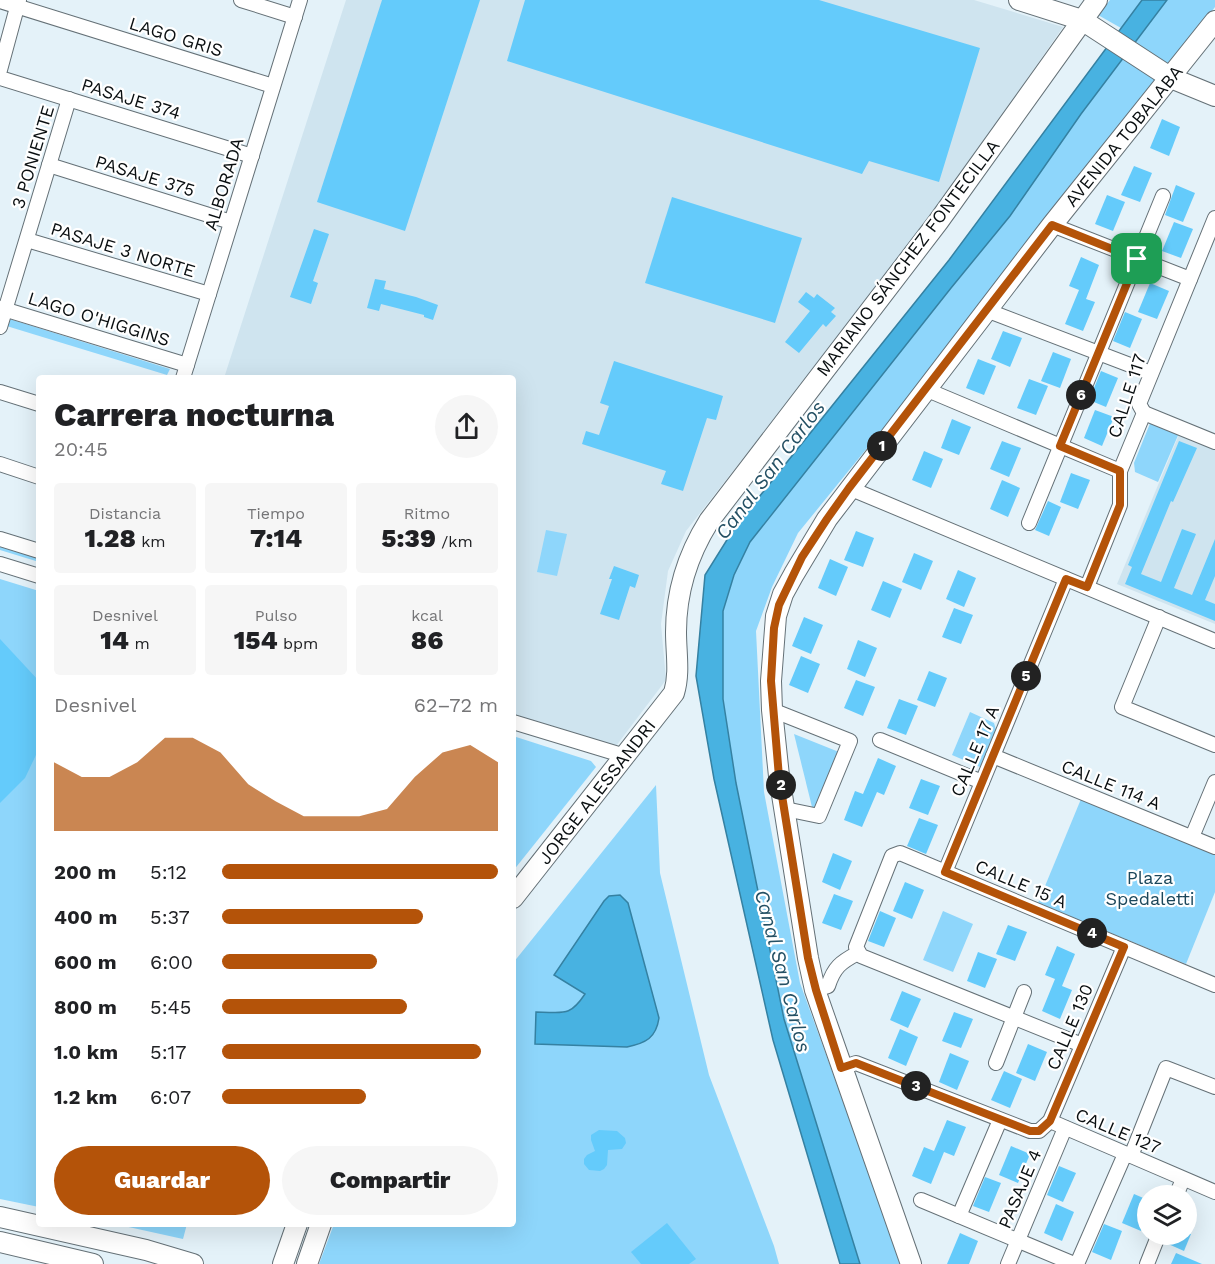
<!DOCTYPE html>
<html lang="es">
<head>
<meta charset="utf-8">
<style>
	:root { --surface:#fff; --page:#f6f6f6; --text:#202124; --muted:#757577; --accent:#b45309 }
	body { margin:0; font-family:"Work Sans",sans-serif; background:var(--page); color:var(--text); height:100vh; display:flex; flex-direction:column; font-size:22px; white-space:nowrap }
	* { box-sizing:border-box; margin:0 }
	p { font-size:20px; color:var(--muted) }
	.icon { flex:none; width:33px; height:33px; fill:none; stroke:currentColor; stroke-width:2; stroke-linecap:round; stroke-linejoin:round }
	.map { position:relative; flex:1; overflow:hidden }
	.details { position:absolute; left:36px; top:375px; width:480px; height:852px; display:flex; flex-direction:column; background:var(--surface); border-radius:6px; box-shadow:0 6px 24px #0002 }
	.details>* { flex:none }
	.tools { position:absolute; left:1137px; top:1185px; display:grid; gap:12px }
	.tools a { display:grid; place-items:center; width:60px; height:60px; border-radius:50%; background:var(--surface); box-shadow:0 6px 24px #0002; font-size:30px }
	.pin { position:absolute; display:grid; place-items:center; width:51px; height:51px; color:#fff; margin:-26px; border-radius:12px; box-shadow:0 3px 9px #0006 }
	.km { position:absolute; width:30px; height:30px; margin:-15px; border-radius:50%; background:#222; color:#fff; font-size:16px; line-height:30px; text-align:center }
	.round { display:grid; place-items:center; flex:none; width:63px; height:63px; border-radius:32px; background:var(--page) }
	.summary { display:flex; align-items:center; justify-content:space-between; height:102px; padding:0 18px }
	h1 { font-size:33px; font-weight:800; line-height:45px }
	.stats { display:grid; grid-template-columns:repeat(3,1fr); gap:9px; height:102px; padding:6px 18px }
	.stats div { display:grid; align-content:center; border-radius:6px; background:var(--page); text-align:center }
	.stats b { font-size:26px; font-weight:800 }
	.stats small { font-size:16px; font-weight:400 }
	.stats p { font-size:16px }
	.chart { height:168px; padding:12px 18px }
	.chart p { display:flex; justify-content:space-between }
	.chart svg { width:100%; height:108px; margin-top:6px; fill:var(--accent); opacity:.7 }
	.primary-button { display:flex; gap:12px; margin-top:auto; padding:12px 18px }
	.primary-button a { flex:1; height:69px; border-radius:36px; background:var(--accent); color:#fff; font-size:24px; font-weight:800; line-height:69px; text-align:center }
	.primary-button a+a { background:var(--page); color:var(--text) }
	ul { padding:0 18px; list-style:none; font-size:20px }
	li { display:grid; grid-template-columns:96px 72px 1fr; align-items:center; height:45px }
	li i { height:15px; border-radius:8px; background:var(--accent) }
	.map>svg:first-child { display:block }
</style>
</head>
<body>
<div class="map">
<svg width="1215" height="1264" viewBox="0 0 1215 1264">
	<rect width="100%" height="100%" fill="#e4f2f9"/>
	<g fill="#cfe4ef">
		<polygon points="346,0 974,0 1063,27 929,221 686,531 668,571 661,624 666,680 616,746 513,714 513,378 224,378"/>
		<polygon points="1180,432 1215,446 1215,624 1117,584"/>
	</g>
	<g fill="#8ed6fb">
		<polygon points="1110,0 1142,0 1121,28 1098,15"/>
		<polygon points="1167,0 1215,0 1215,7 986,302 798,533 772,587 756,631 764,792 800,983 902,1264 860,1264 784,1019 736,783 723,699 723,611 734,575 750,542 951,288 1010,216 1081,114"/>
		<polygon points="0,316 170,369 167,375 0,324"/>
		<polygon points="1151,421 1179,433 1158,482 1135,472 1134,463"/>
		<polygon points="546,530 567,534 557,576 537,572"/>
		<polygon points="0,542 39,554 39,562 0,550"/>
		<polygon points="0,579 39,591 39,1207 0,1199"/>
		<polygon points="970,712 994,723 996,730 980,767 952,755"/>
		<polygon points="794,734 839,752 814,815"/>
		<polygon points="513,736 591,761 596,767 513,871"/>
		<polygon points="656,785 660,873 709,1075 774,1246 779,1264 319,1264 334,1224 513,1224 513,963"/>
		<polygon points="1081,799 1215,854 1215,892 1186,964 1038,903"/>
		<polygon points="943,911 973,924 953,972 923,960"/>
		<polygon points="115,1224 187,1224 183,1239"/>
	</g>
	<g fill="#48b2e1" stroke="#3581a2" stroke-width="1.5">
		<polygon points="1142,0 1167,0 1081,114 1010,216 951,288 750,542 734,575 723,611 723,699 736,783 784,1019 860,1264 840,1264 773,1040 714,779 696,676 705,575 735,527 949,260"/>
		<path d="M 620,895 L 628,903 L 659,1018 C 656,1038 646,1043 627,1047 L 535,1044 L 536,1012 C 563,1012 569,1018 585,994 L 554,975 L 604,901 L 609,896 Z"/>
	</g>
	<g fill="#64cbfb">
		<polygon points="382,0 480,0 405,231 317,202"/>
		<polygon points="525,0 819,0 980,48 939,182 869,161 862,174 507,61"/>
		<polygon points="1162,119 1180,127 1169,156 1150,148"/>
		<polygon points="1134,166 1152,173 1140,202 1121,195"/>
		<polygon points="1176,185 1195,193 1183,222 1165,215"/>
		<polygon points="1107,195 1125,202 1113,231 1095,224"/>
		<polygon points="672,197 802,238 775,323 645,283"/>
		<polygon points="1174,222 1193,229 1181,258 1162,251"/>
		<polygon points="314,229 329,234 313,281 318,283 311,304 290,297"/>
		<polygon points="1081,257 1099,265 1086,299 1095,302 1083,331 1065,324 1079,290 1069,286"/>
		<polygon points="375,279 386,281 384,289 416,297 438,305 433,320 424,317 424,315 381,304 379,311 367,308"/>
		<polygon points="1150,283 1169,291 1157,319 1138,312"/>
		<polygon points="806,292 814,298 817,294 835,308 831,312 836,316 826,327 823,324 799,353 785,342 810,311 798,302"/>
		<polygon points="1125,312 1142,319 1130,348 1113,341"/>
		<polygon points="1003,331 1022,338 1010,367 991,359"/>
		<polygon points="1053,352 1071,359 1060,388 1041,381"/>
		<polygon points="978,359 996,366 984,395 966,388"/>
		<polygon points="614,361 723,396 716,420 707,418 683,491 661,484 666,471 582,444 586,431 599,435 609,406 600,403"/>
		<polygon points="1101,371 1118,378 1106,407 1089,400"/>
		<polygon points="1029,379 1048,386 1036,415 1017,408"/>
		<polygon points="1095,410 1114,417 1102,446 1084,438"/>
		<polygon points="952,419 971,427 959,455 941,448"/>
		<polygon points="1002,441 1021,448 1009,477 990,469"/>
		<polygon points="1179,441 1197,448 1173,502 1171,501 1141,574 1161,582 1182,529 1196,534 1174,588 1192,595 1215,539 1215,576 1205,600 1215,604 1215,621 1125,584 1132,567 1128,565"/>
		<polygon points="924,451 943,459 931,488 912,480"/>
		<polygon points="1071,473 1090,480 1078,509 1060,502"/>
		<polygon points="1002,480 1020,488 1008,517 990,509"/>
		<polygon points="1048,501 1061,507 1049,536 1035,530"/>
		<polygon points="856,531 874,538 863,567 844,560"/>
		<polygon points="914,553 933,561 921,590 902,582"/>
		<polygon points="830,559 848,567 836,596 818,588"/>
		<polygon points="614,566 639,575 635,588 630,586 619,620 600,614 612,579 609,579"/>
		<polygon points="958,570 976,578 964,607 946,599"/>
		<polygon points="883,581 902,589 890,618 871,610"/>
		<polygon points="954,608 973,615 961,644 942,637"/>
		<polygon points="804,617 823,625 811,654 792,646"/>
		<polygon points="0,639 39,681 39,743 36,755 25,778 0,803"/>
		<polygon points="858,640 877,648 865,677 847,669"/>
		<polygon points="801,656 820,664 808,693 789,685"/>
		<polygon points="929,671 947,678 935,707 917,700"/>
		<polygon points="856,680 875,687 863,716 844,708"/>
		<polygon points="899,699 918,706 906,735 887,728"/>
		<polygon points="878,758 896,766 884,795 877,792 862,827 844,820 855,791 863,794"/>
		<polygon points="921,779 940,786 928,815 909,808"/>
		<polygon points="919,818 938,825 926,854 907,846"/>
		<polygon points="833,853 852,861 840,890 822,882"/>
		<polygon points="905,882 924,890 912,919 893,911"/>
		<polygon points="834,894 853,901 841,930 822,923"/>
		<polygon points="880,911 896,918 884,947 868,941"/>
		<polygon points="1008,925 1027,932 1015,961 996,954"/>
		<polygon points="1057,946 1075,954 1062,986 1072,990 1060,1019 1042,1011 1055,979 1045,975"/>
		<polygon points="978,952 997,959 985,988 967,981"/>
		<polygon points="902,991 921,999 908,1028 890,1020"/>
		<polygon points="954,1012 973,1019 961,1048 942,1041"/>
		<polygon points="900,1029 918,1037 906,1066 888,1058"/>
		<polygon points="1028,1044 1047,1052 1035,1081 1016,1073"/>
		<polygon points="950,1053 969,1061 957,1090 939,1082"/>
		<polygon points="1004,1071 1022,1079 1010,1108 991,1100"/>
		<polygon points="947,1120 966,1127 954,1156 944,1152 931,1184 912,1176 924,1147 934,1151"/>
		<polygon points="599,1130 617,1131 625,1138 626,1143 622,1149 608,1150 607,1165 604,1169 600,1171 589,1170 584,1164 584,1159 587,1155 595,1151 591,1140 591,1135"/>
		<polygon points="1011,1146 1030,1154 1018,1183 999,1175"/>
		<polygon points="1059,1166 1076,1173 1063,1202 1047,1195"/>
		<polygon points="985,1177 1001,1183 989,1212 973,1206"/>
		<polygon points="1134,1194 1148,1200 1148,1214 1141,1231 1122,1223"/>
		<polygon points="1056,1204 1074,1212 1062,1241 1044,1233"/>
		<polygon points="667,1223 696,1259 689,1264 641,1264 631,1252"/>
		<polygon points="1104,1224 1122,1231 1111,1260 1092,1252"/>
		<polygon points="960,1233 978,1241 969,1264 947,1264"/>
		<polygon points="1170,1234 1191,1234 1184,1251 1166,1243"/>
		<polygon points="1176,1253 1202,1264 1171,1264"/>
	</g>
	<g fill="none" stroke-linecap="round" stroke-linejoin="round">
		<defs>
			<g id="street">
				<polyline points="241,0 295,17"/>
				<polyline points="0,1 273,86"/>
				<polyline points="0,70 19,0"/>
				<polyline points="0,78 252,156"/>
				<polyline points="49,165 231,222"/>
				<polyline points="1052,225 1190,279"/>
				<polyline points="27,240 209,294"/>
				<polyline points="0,308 187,365"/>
				<polyline points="986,310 1151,373"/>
				<polyline points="0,327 69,99"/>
				<polyline points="183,378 300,0"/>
				<polyline points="925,389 1120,471"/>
				<polyline points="0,392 39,404"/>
				<polyline points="1144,413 1215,442"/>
				<polyline points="0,464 39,477"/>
				<polyline points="849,488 1215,641"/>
				<polyline points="1029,523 1163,196"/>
				<polyline points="0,539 39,551"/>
				<polyline points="0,564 39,576"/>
				<polyline points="1087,587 1120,505 1120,471 1144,413 1139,404 1215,218"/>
				<polyline points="1159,617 1122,707 1215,745"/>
				<polyline points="772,710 850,741 819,816 785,809"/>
				<polyline points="513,722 625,756"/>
				<polyline points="880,740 982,782"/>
				<polyline points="993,756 1215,847"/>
				<polyline points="1192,837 1215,782"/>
				<polyline points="945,872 1066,579"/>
				<path d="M 815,990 L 828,986 C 834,967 841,962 858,953"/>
				<polyline points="1082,1045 861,956 856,947 892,856 900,853 1215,985"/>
				<polyline points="996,1063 1024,992"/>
				<polyline points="841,1068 856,1063 1030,1131 1039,1131 1050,1121 1124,947"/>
				<polyline points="1050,1121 1215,1192"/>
				<polyline points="1131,1156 1166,1068 1215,1087"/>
				<polyline points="1176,1196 1183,1179"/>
				<polyline points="921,1200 1074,1264"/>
				<polyline points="959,1216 1000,1120"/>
				<polyline points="1008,1264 1065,1128"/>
				<polyline points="1077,1264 1125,1154"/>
				<polyline points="1147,1264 1159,1234"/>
			</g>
			<g id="secondary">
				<polyline points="1019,0 1082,20 1171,78 1215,96"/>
				<path d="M 513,898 L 674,693 C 680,673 676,653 676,632 C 676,591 687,556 709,521 L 938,222 L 1097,0"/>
				<polyline points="0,1217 146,1250 193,1264"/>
				<polyline points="0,1242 93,1264"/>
				<polyline points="283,1264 297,1224"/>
				<polyline points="307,1264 321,1224"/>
				<polyline points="911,1264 829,1030 815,990 808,958 779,776 772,710 771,681 776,616 783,594 794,574 827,519 1052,225 1215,21"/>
			</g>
		</defs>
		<use href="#street" stroke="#657177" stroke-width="16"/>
		<use href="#secondary" stroke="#657177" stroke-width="22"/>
		<use href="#street" stroke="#fff" stroke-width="14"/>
		<use href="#secondary" stroke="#fff" stroke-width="20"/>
	</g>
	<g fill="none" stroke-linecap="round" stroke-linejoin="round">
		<defs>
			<polygon id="route" points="1052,225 1137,259 1060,446 1120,471 1120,505 1087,587 1066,579 945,872 1124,947 1050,1121 1039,1131 1030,1131 856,1063 841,1068 816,990 808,958 779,777 771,681 774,628 779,605 802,557 827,519 849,488"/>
		</defs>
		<use href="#route" stroke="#fff" stroke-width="12"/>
		<use href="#route" stroke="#b45309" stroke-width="8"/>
	</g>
	<g text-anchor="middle" stroke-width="4.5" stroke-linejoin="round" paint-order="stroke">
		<g font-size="18" fill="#090e10" stroke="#fff">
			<text transform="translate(176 37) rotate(17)" y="6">LAGO GRIS</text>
			<text transform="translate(131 99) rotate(17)" y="6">PASAJE 374</text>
			<text transform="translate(1124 136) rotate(-51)" y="6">AVENIDA TOBALABA</text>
			<text transform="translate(33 157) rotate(-73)" y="6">3 PONIENTE</text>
			<text transform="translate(145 176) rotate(17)" y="6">PASAJE 375</text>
			<text transform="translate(224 184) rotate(-73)" y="6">ALBORADA</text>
			<text transform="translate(123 250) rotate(17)" y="6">PASAJE 3 NORTE</text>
			<text transform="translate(908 258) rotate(-53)" y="6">MARIANO SÁNCHEZ FONTECILLA</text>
			<text transform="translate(99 319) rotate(17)" y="6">LAGO O'HIGGINS</text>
			<text transform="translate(1127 396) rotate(-72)" y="6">CALLE 117</text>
			<text transform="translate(975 751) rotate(-67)" y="6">CALLE 17 A</text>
			<text transform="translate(1111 785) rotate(22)" y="6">CALLE 114 A</text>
			<text transform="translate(597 792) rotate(-52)" y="6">JORGE ALESSANDRI</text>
			<text transform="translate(1021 884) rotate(23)" y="6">CALLE 15 A</text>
			<text transform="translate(1070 1027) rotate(-67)" y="6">CALLE 130</text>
			<text transform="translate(1118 1131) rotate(23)" y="6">CALLE 127</text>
			<text transform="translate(1020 1189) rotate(-67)" y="6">PASAJE 4</text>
		</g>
		<g font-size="18" fill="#1b475b" stroke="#fff">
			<text x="1150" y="884">Plaza<tspan x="1150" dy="21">Spedaletti</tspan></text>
		</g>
		<g font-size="20" font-style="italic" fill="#245064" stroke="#fff">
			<text transform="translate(770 470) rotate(-53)" y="7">Canal San Carlos</text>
			<text transform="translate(783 971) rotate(75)" y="7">Canal San Carlos</text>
		</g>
	</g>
</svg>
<div class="tools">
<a><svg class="icon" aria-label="layers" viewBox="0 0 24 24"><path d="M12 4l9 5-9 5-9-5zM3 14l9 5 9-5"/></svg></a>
</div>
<div class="pin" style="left:1137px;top:259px;background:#1e9e55"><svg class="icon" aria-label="arrive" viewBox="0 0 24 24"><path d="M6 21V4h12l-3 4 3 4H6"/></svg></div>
<b class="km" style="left:882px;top:446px">1</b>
<b class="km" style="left:781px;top:785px">2</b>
<b class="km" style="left:916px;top:1086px">3</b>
<b class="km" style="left:1092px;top:933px">4</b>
<b class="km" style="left:1026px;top:676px">5</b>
<b class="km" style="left:1081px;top:395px">6</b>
<section class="details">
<div class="summary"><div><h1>Carrera nocturna</h1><p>20:45</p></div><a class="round"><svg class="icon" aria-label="share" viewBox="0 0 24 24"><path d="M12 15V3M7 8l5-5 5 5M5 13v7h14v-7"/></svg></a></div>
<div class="stats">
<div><p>Distancia</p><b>1.28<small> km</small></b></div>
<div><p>Tiempo</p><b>7:14</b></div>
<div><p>Ritmo</p><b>5:39<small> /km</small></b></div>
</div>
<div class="stats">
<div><p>Desnivel</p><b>14<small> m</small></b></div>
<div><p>Pulso</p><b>154<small> bpm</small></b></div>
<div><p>kcal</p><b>86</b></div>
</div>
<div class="chart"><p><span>Desnivel</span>62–72 m</p>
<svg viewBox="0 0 160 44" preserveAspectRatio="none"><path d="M0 44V16L10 22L20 22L30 16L40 6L50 6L60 12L70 25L80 32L90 38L100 38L110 38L120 35L130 22L140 12L150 9L160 16V44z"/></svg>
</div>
<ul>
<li><b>200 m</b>5:12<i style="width:100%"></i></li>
<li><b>400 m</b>5:37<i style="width:73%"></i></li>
<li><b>600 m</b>6:00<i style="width:56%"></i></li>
<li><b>800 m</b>5:45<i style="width:67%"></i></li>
<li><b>1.0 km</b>5:17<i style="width:94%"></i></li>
<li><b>1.2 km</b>6:07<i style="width:52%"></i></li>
</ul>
<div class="primary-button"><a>Guardar</a><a>Compartir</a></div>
</section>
</div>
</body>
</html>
